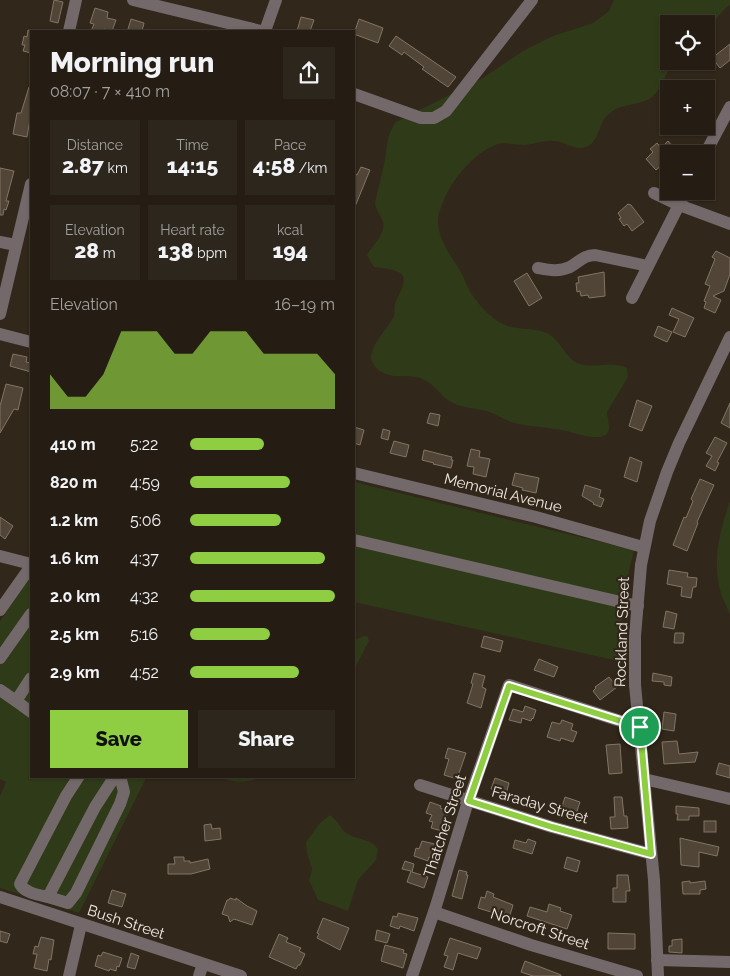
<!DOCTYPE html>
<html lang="en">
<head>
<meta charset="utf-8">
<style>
	:root { --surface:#251d14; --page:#2d261d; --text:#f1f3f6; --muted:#a3a2a0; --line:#423b34; --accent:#8fcd42 }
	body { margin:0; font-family:Raleway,sans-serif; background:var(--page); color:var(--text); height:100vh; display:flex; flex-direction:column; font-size:19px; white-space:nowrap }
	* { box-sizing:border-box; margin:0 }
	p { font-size:16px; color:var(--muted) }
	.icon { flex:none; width:28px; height:28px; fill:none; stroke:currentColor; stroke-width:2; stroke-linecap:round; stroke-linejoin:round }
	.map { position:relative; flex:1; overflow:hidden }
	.details { position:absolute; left:30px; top:30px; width:325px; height:748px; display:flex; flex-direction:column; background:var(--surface); border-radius:0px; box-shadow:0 1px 4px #0004,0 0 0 1px var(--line) }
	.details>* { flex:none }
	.controls { position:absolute; left:660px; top:15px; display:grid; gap:10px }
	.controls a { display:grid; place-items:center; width:55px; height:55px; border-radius:0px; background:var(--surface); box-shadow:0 1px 4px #0004,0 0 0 1px var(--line); font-size:25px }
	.pin { position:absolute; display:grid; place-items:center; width:42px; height:42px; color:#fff; margin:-21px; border:2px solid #fff; border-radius:50%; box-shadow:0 1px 5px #0007 }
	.round { display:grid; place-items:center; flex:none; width:52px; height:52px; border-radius:0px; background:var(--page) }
	.summary { display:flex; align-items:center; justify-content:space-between; height:85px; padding:0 20px }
	h1 { font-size:28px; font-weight:800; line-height:38px }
	.stats { display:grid; grid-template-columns:repeat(3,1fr); gap:8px; height:85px; padding:5px 20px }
	.stats div { display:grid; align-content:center; border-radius:0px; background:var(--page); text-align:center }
	.stats b { font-size:21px; font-weight:800 }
	.stats small { font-size:14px; font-weight:400 }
	.stats p { font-size:14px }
	.chart { height:140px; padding:10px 20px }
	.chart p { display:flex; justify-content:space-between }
	.chart svg { width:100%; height:90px; margin-top:5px; fill:var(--accent); opacity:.7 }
	.cta { display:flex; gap:10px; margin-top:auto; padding:10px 20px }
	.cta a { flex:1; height:58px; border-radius:0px; background:var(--accent); color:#111; font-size:20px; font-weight:800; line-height:58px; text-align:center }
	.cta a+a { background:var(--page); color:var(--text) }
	ul { padding:0 20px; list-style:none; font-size:16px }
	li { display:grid; grid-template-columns:80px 60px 1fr; align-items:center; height:38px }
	li i { height:12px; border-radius:6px; background:var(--accent) }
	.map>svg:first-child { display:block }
</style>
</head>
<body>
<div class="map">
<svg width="730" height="976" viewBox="0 0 730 976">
	<rect width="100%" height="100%" fill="#31271a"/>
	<g fill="#2f3a19">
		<path d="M 614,0 L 730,0 L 730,5 C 722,9 714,23 706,31 L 706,24 L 669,24 L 669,61 L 676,61 C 665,71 661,91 651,98 C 638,106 621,103 609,114 C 598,122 600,142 586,147 C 574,151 565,141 553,141 C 543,140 534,145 524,145 C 516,145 505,142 498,144 C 475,152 453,178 444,200 C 441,207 438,214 438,221 C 438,240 452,257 461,272 C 465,280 468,289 473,296 C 480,306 492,319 503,324 C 517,331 533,327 547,333 C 561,340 565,359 580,364 C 597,369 609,360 627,368 L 628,377 L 607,412 C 607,417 609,422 609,427 C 610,446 575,433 566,431 C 549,427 531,427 514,423 C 504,420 496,414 486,411 C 475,408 463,408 453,403 C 440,397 436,384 420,378 C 405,373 386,382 374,365 C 372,362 370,359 371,355 C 374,341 388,328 394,316 C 395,312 394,308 395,304 C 397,296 410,280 400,273 C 394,269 381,268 374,267 L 367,255 C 372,245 386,234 383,222 C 381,215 376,211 375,203 C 378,188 382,174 385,160 C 387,146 387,134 396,122 L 481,79 L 523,51 L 553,36 L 593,23 L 609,11 Z"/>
		<polygon points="354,482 634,550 624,592 621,637 623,662 354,602"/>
		<path d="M 730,501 L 730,615 C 727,607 722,598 720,590 C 712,559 720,530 730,501 Z"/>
		<polygon points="31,576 31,776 147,776 79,913 0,888 0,796 6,782 0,779 0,621"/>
		<polygon points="364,636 368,637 369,641 354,670 354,640"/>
		<path d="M 222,776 L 264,776 C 252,781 233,786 222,776 Z"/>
		<path d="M 330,815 C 340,822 340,829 346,833 C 357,840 370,838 378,849 L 376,860 L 358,880 L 348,911 L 318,900 L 309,880 L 312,869 L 307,853 L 306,842 L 320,823 Z"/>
	</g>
	<g fill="#504536" stroke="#827566">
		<polygon points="54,0 63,2 58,23 50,21"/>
		<polygon points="95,8 108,12 107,18 116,20 112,31 104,29 104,31 91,31 94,24 90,23"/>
		<polygon points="301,17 314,20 310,31 297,31"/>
		<polygon points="131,19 144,23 142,31 129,31 128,29"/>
		<polygon points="359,19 383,28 378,43 354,34"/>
		<polygon points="28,30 31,31 31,53 23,51 25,45 22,45 24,36 27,37"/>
		<polygon points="396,36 456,77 448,87 422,69 424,67 404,52 402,55 389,46"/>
		<polygon points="730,44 730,60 720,68 712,58"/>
		<polygon points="29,87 31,88 31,113 27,137 13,134 17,113 21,113"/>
		<polygon points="668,141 679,154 669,154 669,159 656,170 646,159 653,152 650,149 657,143 661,148"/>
		<polygon points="361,167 370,170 354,209 354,173 357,175"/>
		<polygon points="0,168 14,171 6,201 9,201 6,210 4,209 3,215 0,215"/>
		<polygon points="628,204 631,205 644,222 632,231 627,224 624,226 619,219 621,218 618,213"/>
		<polygon points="716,251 730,258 730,274 724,291 713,296 721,300 715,313 704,308 706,302 704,301 710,286 705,284 715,259 712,257"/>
		<polygon points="604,272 605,296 589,298 588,295 581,296 580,291 577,292 576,283 579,283 578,277"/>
		<polygon points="527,273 542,298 529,306 514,281"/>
		<polygon points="672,308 694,318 685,337 673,332 679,319 669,315"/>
		<polygon points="658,326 672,332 667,342 654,336"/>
		<polygon points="13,354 27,357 26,362 31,363 31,372 10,366"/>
		<polygon points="6,384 23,388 18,410 14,409 0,433 0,406"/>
		<polygon points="637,400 652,406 642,431 629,426"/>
		<polygon points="730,403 730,428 721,423"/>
		<polygon points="430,413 440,415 438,426 427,423"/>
		<polygon points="354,427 364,430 360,445 354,443"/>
		<polygon points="383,429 390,431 388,440 381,438"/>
		<polygon points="715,437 727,443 717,462 719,463 715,471 706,466 712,456 706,453"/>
		<polygon points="394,441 409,445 406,457 390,453"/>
		<polygon points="471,449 480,451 479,457 490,459 486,477 473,474 474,467 467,466"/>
		<polygon points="424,450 452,457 451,460 453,460 451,468 433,464 434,463 422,460"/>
		<polygon points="630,457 642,462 637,482 624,477"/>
		<polygon points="515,473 539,478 536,493 522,490 523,488 512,485"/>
		<polygon points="700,479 714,485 697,522 698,523 687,551 673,545 684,517 686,518 693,501 691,499"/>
		<polygon points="585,485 601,490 599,497 604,499 601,507 593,504 594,503 582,496"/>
		<polygon points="0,517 13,526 5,539 0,535"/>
		<polygon points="669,570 688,573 687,577 697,578 696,587 693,587 691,598 681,596 682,587 667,584"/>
		<polygon points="666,611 677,614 674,629 663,627"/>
		<polygon points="675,633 684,633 683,643 674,643"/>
		<polygon points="484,636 503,641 500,652 481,647"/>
		<polygon points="539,659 558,667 554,677 534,670"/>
		<polygon points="474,673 485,676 482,687 486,689 481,708 467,703 473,684 471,683"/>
		<polygon points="653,673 672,677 671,686 664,685 664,682 652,681"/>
		<polygon points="609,677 617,687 600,700 593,691 596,688 595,687"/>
		<polygon points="525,706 536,710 533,719 532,718 531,721 522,718 521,723 509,720 513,709 523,712"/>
		<polygon points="664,712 676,714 674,731 662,729"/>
		<polygon points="562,720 573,724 571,730 577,732 573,742 561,738 560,741 547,737 552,722 560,724"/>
		<polygon points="677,741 679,754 698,752 695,762 664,764 662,742"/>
		<polygon points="620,744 622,773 609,774 606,745"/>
		<polygon points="448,748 466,753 457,779 444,775 449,759 445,758"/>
		<polygon points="719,763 730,766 730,778 716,774"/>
		<polygon points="495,778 509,783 506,794 491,789"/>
		<polygon points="565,797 580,802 575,817 560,813"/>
		<polygon points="614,797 622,797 624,816 627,816 628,828 611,829 610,817 615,817"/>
		<polygon points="430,802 441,806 440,808 448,811 442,831 431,828 433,822 429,821 432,815 426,813"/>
		<polygon points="676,806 699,808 699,816 689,816 689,820 677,820 678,814 676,814"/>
		<rect x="704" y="821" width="12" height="11"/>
		<polygon points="211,824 212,829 220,828 221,839 205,841 204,825"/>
		<polygon points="680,838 719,847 717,856 699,852 699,867 681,865"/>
		<polygon points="528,839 536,842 532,854 513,848 515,840 526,843"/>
		<polygon points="422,841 439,845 434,858 429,857 428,861 414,856 416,848 419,849"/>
		<polygon points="174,857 184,857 184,861 190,861 190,863 208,859 210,869 191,874 168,874 168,864 175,864"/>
		<polygon points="567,857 580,861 577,872 564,868"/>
		<polygon points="405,861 414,864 412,872 428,877 424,888 407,882 411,871 402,869"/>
		<polygon points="459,870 467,872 466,875 468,875 462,899 452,896"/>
		<polygon points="617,875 628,875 630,891 626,891 626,902 613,902 613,888 617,888"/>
		<polygon points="690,881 690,883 705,881 706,889 700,890 700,894 683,894 682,882"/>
		<polygon points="112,890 126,894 122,907 108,903"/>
		<polygon points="487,891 494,894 493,897 513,905 510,915 492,910 491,912 478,908 481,897 485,898"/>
		<polygon points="230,898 236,900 236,898 247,906 257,911 252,925 234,919 230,922 228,916 222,914 227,900 229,900"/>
		<polygon points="549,904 561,908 560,911 572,915 567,929 527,916 530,907 547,912"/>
		<polygon points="398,913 418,918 414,931 400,926 399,929 390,926 393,916 397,917"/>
		<polygon points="323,918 349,928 340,950 317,938 319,934 317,933"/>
		<polygon points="377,930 390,934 387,943 375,940"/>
		<polygon points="0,931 10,934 7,943 0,941"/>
		<polygon points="608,933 635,934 635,949 608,949"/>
		<polygon points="279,934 288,938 286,942 301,948 299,951 305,954 300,965 298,965 296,969 269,957"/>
		<polygon points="41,937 54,940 51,960 49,959 47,971 34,968 37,954 33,954 35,946 38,947"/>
		<polygon points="450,938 481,948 477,959 458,953 453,970 444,967 448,956 444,955"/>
		<polygon points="682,939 682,953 669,952 669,946 672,946 672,940"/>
		<polygon points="385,945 404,950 403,953 407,954 403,968 381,961"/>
		<polygon points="103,952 122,958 119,967 117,966 116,971 110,969 109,971 95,966 98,955 101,956"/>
		<polygon points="131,953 139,956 135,969 127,967"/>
		<polygon points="525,961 561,975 561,976 533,976 521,972"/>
	</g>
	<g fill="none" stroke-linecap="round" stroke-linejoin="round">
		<g stroke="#73696a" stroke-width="12">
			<polyline points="133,0 261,31"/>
			<polyline points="69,31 76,0"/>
			<polyline points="265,31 276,0"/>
			<polyline points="354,94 421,118 434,118 446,111 532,0"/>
			<polyline points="705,154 730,107"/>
			<polyline points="654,193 679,205 730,224"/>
			<polyline points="0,242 16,245"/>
			<path d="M 538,268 C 549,270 559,272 570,267 C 579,262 584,255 595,255 L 648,266"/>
			<polyline points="632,298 686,191"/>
			<polyline points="0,314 31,184"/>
			<polyline points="0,334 31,342"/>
			<polyline points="354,473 536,517 643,547"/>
			<polyline points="354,540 638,606"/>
			<polyline points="0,556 31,564"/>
			<polyline points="0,610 31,566"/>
			<polyline points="0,658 31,614"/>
			<polyline points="31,678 16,701 31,712"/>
			<polyline points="0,690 16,701"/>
			<path d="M 79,776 L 66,796 L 20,884 C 25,893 38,895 48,897 L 95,807 L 115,776"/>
			<polyline points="644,779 730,799"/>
			<polyline points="420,785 552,827 651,854"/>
			<polyline points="0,897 241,976"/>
			<polyline points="48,897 68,903 76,893 120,804 124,792 120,776"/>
			<polyline points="434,912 531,945 637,976"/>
			<polyline points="657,960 730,962"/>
			<polyline points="69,976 81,925"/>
			<polyline points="199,976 203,964"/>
			<polyline points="412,976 435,909 466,808 509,685 639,727"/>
			<polyline points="658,976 654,880 635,685 635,636 641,565 650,521 667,472 679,443 730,337"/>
		</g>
	</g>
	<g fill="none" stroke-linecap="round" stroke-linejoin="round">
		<defs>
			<polygon id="route" points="509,686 640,727 651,854 552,827 469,801"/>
		</defs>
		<use href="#route" stroke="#fff" stroke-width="10"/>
		<use href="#route" stroke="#8fcd42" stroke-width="6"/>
	</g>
	<g text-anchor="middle" stroke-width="4.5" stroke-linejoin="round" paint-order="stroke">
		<g font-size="15" fill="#f0e9e0" stroke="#31271a">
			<text transform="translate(503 493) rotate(14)" y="5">Memorial Avenue</text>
			<text transform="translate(622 632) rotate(-88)" y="5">Rockland Street</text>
			<text transform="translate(540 805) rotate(16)" y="5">Faraday Street</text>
			<text transform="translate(445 826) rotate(-72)" y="5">Thatcher Street</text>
			<text transform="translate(126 922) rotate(18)" y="5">Bush Street</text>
			<text transform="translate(540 929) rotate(18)" y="5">Norcroft Street</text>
		</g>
	</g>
</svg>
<div class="controls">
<a><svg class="icon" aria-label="locate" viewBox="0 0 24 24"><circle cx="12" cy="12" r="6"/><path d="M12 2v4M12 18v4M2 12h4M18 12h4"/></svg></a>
<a>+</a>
<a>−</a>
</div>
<div class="pin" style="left:640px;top:727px;background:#1e9e55"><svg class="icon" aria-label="arrive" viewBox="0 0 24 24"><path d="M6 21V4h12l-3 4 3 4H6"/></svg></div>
<section class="details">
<div class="summary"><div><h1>Morning run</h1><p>08:07 · 7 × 410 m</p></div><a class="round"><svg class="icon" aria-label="share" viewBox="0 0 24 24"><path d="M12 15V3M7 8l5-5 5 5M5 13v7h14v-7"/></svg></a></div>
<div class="stats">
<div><p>Distance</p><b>2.87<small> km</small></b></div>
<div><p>Time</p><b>14:15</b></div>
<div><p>Pace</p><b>4:58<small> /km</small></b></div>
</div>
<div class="stats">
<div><p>Elevation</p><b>28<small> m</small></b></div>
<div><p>Heart rate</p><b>138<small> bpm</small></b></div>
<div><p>kcal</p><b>194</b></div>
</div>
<div class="chart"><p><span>Elevation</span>16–19 m</p>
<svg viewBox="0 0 160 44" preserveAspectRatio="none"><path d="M0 44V27L10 38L20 38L30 27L40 6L50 6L60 6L70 17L80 17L90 6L100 6L110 6L120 17L130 17L140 17L150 17L160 27V44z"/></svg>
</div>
<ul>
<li><b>410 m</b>5:22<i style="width:51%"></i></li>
<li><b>820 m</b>4:59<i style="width:69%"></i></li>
<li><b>1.2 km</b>5:06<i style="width:63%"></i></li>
<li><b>1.6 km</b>4:37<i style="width:93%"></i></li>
<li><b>2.0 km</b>4:32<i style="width:100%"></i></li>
<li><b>2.5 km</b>5:16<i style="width:55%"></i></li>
<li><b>2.9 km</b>4:52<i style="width:75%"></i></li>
</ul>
<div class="cta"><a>Save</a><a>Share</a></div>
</section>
</div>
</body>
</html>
